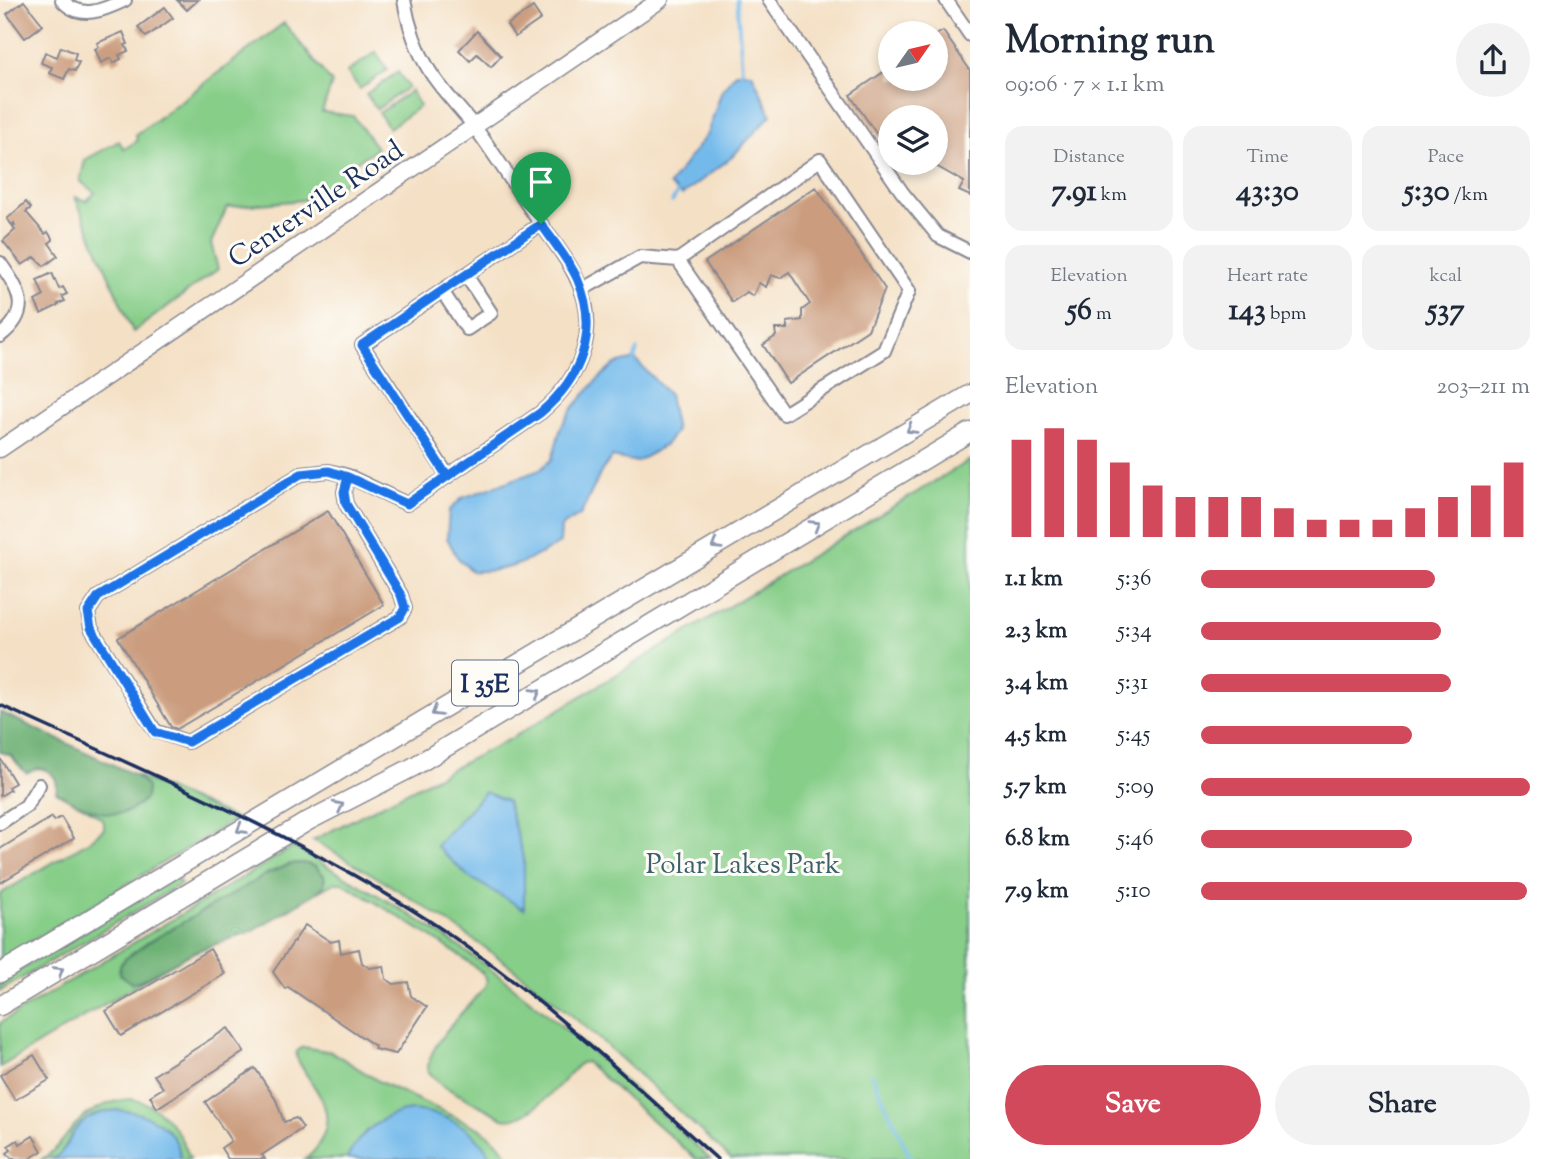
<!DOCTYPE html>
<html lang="en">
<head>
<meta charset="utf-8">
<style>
	:root { --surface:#fff; --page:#f2f2f3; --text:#1f2937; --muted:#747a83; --accent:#d1495b }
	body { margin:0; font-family:"Sorts Mill Goudy",serif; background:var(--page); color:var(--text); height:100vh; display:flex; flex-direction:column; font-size:26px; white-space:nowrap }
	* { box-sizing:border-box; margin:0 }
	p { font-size:23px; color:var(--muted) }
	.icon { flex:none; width:38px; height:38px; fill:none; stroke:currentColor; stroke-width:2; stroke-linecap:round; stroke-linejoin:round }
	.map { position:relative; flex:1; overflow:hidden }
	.side { display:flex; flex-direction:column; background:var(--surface); width:595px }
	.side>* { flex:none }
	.needle { width:46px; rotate:56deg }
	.controls { position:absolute; left:878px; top:21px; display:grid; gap:14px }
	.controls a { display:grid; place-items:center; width:70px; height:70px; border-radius:50%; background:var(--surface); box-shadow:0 4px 10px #0003; font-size:35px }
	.pin { position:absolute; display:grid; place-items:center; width:60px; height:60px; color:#fff; margin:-72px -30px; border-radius:50% 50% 50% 0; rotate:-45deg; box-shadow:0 0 7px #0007 }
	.pin .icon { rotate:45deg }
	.round { display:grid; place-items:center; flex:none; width:74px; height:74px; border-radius:37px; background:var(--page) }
	.summary { display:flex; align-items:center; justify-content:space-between; height:119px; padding:0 35px }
	h1 { font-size:38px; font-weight:700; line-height:52px }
	.stats { display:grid; grid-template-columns:repeat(3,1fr); gap:10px; height:119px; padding:7px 35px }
	.stats div { display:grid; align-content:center; border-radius:18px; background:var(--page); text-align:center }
	.stats b { font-size:30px; font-weight:700 }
	.stats small { font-size:19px; font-weight:400 }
	.stats p { font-size:19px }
	.chart { height:196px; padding:14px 35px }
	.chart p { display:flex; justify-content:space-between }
	.chart svg { width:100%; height:126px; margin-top:7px; stroke:var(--accent); stroke-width:6 }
	.primary-button { display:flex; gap:14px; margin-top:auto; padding:14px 35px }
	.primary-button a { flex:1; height:80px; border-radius:42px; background:var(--accent); color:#fff; font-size:28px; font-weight:700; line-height:80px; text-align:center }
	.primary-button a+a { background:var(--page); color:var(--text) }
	ul { padding:0 35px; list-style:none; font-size:23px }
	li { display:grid; grid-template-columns:112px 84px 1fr; align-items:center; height:52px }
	li i { height:18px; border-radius:9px; background:var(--accent) }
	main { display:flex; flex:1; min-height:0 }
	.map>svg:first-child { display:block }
</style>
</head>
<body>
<main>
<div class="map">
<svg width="970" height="1159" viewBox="0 0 970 1159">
	<rect width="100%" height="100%" fill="#fdfcf7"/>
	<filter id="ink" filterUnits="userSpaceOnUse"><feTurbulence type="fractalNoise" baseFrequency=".0143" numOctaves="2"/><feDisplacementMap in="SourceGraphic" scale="14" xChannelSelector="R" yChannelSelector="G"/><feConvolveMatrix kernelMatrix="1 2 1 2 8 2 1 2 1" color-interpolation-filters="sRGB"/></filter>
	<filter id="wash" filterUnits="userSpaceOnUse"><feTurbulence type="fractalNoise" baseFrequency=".00686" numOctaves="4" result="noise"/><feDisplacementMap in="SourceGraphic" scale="28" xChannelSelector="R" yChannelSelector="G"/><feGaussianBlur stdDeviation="1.57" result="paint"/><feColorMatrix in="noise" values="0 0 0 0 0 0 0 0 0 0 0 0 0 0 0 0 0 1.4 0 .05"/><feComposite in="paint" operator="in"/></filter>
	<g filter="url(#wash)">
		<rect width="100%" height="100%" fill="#f4e0c5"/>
		<g fill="#87ce89" stroke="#517e74" stroke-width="2">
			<polygon points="284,23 332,83 322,112 353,116 377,148 353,164 357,172 326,198 227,207 211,243 218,269 133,332 75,197 86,201 95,193 80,181 85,160 119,141 124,149 137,141 136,135"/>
			<polygon points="376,52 387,70 360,89 347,72"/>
			<polygon points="398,72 408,87 377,109 366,94"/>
			<polygon points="411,91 420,106 389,128 379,113"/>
			<path d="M 970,460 L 970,1159 L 731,1159 C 658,1092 586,1023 506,963 C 445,917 380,878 313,840 L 512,738 Z"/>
			<path d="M 135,775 L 236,819 L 0,960 L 0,894 L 89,841 L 104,829 L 104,823 L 101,818 L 82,805 C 110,815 136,823 147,787 Z"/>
			<path d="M 293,847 C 355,882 417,916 475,958 C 558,1018 634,1089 710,1159 L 696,1159 L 586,1062 L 580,1063 C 564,1080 527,1125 503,1118 L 441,1085 L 428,1071 C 426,1046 468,1007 484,988 C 486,984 488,982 486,978 C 482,965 363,895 343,883 L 334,883 L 316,893 L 325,883 L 324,875 C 302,858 294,861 269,873 L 125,959 L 119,970 L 144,979 L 178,960 L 0,1067 L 0,1023 Z"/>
			<polygon points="176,877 181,884 0,991 0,982"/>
			<path d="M 303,1047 L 332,1052 L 380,1082 L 481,1129 L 496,1141 L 511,1159 L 305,1159 C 316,1151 319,1145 324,1133 C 335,1103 307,1082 296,1056 L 297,1051 Z"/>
			<path d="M 130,1099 C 161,1103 181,1132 190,1159 L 181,1159 C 178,1141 168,1129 153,1121 C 126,1106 92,1106 73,1133 C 62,1148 65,1159 42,1159 C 58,1150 64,1137 76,1124 C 89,1110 112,1100 130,1099 Z"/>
		</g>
		<g fill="#6db175" stroke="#44706a" stroke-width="2">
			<path d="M 0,712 L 135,775 L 147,787 L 146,797 C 122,828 84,809 56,792 C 59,779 52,770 38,768 L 26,773 L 10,755 L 0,752 Z"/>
			<polygon points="303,863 315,866 324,876 324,886 316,893 254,930 194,952 144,979 132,983 120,974 120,965 125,959 147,943 269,873 291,864"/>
		</g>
		<g fill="#73baeb" stroke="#4774a4" stroke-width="2">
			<polygon points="736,73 752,73 771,115 732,157 682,195 669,185 707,134 722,90"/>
			<path d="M 635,359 L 669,395 L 676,431 L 665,445 L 637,462 L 612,457 L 601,472 L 581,514 L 561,527 L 560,543 C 529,561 508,573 471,571 L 457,557 L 447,538 L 449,511 L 462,498 L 540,470 L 552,459 L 561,427 L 572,409 L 597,380 L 615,364 Z"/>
			<polygon points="485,792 507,801 524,860 524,909 469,877 436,846"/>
			<path d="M 118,1110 C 148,1112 177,1127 181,1159 L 53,1159 C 65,1151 67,1143 74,1132 C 83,1117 102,1111 118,1110 Z"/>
			<path d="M 412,1110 C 444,1113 478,1128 491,1159 L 347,1159 C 357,1134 386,1112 412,1110 Z"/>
		</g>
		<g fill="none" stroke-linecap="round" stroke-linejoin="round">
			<g stroke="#73baeb" stroke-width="3.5">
				<polyline points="737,0 742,70 741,77"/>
				<polyline points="672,202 680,189"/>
				<polyline points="633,363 637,350"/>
				<polyline points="871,1073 911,1159"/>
			</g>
		</g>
		<g id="blocks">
			<g fill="#cb9c7e">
				<polygon points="177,0 198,0 187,10"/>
				<polygon points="24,1 43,25 25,38 7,14"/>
				<polygon points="165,7 173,18 146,37 138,27"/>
				<polygon points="533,7 541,19 515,37 507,25"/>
				<polygon points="477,31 501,56 491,67 477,54 470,61 459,50"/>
				<polygon points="943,31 970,70 970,196 959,191 964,182 936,166 936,117 891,117 891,155 850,95 891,67 891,79 936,79 936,35"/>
				<polygon points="123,32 128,44 125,45 128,51 119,55 121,59 113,63 111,58 101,63 95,49 99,47 97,43"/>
				<polygon points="61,47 76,53 74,60 79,62 75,71 69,69 64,79 49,73 52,67 41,63 45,52 57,57"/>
				<polygon points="816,187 885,289 868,330 788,383 763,345 776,336 775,329 787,329 787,322 802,320 802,310 810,304 789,272 780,278 771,275 766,287 759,283 753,296 747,292 732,302 705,262"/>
				<polygon points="26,202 31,208 26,212 45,234 48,232 53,240 49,243 58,256 44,266 35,257 22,265 3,241 15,230 13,227 15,225 14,223 12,225 7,219"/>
				<polygon points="52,273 59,289 63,287 67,294 62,296 65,301 58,304 59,305 41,314 35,301 44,296 37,280"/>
				<polygon points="328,511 384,605 177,729 171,727 118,638"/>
				<polygon points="0,758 15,783 8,787 10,790 0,796"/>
				<polygon points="52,817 54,821 61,817 74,838 0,883 0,849"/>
				<polygon points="305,925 331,942 339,940 341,953 359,949 362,963 370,968 384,966 386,979 394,984 408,982 411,996 427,1007 396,1054 374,1049 375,1046 288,987 285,989 273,972"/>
				<polygon points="210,949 225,974 121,1036 106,1011"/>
				<polygon points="228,1028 244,1052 157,1108 150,1096 163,1088 154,1075"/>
				<polygon points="34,1055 49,1080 15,1100 0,1075"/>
				<polygon points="255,1068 276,1100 284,1122 296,1118 303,1128 262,1155 265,1159 228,1159 221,1148 231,1141 205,1102"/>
				<polygon points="33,1136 42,1151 29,1159 12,1159 7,1153 11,1150 8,1146 18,1140 20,1144"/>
			</g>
		</g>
	</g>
	<g filter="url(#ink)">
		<use href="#blocks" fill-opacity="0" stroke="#888892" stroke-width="2"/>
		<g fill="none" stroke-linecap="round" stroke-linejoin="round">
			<defs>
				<g id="minor">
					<path d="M 62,0 C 80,21 104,10 125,0"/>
					<polyline points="769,0 902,192 938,236 970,252"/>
					<polyline points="946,0 970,35"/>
					<path d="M 0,263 C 19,290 33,311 0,336"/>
					<polyline points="581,290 640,257 678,260 820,160 909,291 884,351 784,414 678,260"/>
					<polyline points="442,291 467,329 491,313 466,275"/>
					<path d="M 348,476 L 344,492 L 346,504 L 401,595 L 405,608 L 400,617 L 188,742 L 155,731 L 91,628 L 88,612 L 98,597 L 301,474 L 329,471 L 348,476 L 407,504 L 540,413 C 582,378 602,327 575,275 C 565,255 549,236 536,217 C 515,187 495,154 473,125 C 459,107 441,90 429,70 C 417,50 408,23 404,0"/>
					<polyline points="448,476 362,345 541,224"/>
					<polyline points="0,823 26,806 39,785"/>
				</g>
				<polyline id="major" points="0,449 660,0"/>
				<g id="highway">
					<polyline points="0,973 970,394"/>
					<polyline points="0,1006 308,821 413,767 970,432"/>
				</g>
			</defs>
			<use href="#minor" stroke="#888892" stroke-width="16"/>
			<use href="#major" stroke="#888892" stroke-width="19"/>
			<use href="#highway" stroke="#888892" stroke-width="21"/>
			<use href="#minor" stroke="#fff" stroke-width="12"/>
			<use href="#major" stroke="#fff" stroke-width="16"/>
			<use href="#highway" stroke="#fff" stroke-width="18"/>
			<path stroke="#1b2f5e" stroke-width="3.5" d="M 0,705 C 146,772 296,834 431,922 C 535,990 625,1076 717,1159"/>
		</g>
		<defs><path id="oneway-chevron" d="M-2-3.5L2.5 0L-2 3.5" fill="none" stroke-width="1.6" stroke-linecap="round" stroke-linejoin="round" transform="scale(1.75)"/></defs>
		<g stroke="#8d97ae">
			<use href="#oneway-chevron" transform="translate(911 429) rotate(149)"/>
			<use href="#oneway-chevron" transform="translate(815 525) rotate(-31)"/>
			<use href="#oneway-chevron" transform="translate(716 545) rotate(149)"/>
			<use href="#oneway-chevron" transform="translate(536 693) rotate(-31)"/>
			<use href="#oneway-chevron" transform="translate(436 712) rotate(149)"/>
			<use href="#oneway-chevron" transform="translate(339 806) rotate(-27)"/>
			<use href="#oneway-chevron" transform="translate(241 829) rotate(149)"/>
			<use href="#oneway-chevron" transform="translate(59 971) rotate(-31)"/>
		</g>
	</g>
	<g fill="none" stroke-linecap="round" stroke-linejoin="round" filter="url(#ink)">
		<defs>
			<path id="route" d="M 541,224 C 553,241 568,259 577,278 C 600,330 582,378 540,413 L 407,504 L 348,477 L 329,471 L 301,474 L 98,597 L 88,612 L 91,628 L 155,732 L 188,742 L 400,617 L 405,608 L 401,595 L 346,504 L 344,492 L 348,477 L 407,504 L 447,476 L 362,345 L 541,224"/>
		</defs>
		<use href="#route" stroke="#fff" stroke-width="14"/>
		<use href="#route" stroke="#1a73e8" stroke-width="9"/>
	</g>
	<g text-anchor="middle" stroke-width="6" stroke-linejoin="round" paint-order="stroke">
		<rect fill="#fdfcf7" stroke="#5f6c8c" stroke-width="2" x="452" y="660.5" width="66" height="45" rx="5"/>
		<g font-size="26" font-weight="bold" fill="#1b2f5e">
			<text x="485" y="692">I 35E</text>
		</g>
		<g font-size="28" fill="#1b2f5e" stroke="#fdfcf7">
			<text transform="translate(315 203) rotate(-34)" y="10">Centerville Road</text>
		</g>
		<g font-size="28" fill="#3b5f6b" stroke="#fdfcf7">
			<text x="743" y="873">Polar Lakes Park</text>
		</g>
	</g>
</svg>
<div class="controls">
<a><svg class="needle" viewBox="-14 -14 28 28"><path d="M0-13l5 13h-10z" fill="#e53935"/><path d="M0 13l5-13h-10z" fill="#747a83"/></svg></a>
<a><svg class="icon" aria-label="layers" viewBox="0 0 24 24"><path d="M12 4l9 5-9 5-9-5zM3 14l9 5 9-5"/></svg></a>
</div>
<div class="pin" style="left:541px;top:224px;background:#1e9e55"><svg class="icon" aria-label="arrive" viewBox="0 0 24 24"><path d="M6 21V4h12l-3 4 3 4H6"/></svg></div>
</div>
<section class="side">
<div class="summary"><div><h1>Morning run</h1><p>09:06 · 7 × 1.1 km</p></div><a class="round"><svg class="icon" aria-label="share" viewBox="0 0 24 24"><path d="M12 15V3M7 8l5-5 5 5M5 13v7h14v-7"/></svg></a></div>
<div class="stats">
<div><p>Distance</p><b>7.91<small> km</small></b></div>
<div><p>Time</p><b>43:30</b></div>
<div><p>Pace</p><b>5:30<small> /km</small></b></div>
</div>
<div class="stats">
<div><p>Elevation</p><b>56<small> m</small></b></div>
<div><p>Heart rate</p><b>143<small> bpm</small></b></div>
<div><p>kcal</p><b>537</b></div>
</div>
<div class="chart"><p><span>Elevation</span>203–211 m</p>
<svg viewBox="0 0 160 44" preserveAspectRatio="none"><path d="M5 44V10M15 44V6M25 44V10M35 44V18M45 44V26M55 44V30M65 44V30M75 44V30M85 44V34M95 44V38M105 44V38M115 44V38M125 44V34M135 44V30M145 44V26M155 44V18"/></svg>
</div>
<ul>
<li><b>1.1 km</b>5:36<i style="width:71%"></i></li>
<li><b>2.3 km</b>5:34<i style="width:73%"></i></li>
<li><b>3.4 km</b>5:31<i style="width:76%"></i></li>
<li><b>4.5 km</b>5:45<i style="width:64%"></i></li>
<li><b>5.7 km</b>5:09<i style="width:100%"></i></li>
<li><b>6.8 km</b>5:46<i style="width:64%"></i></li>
<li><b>7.9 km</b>5:10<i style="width:99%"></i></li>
</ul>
<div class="primary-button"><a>Save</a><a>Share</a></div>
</section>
</main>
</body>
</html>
